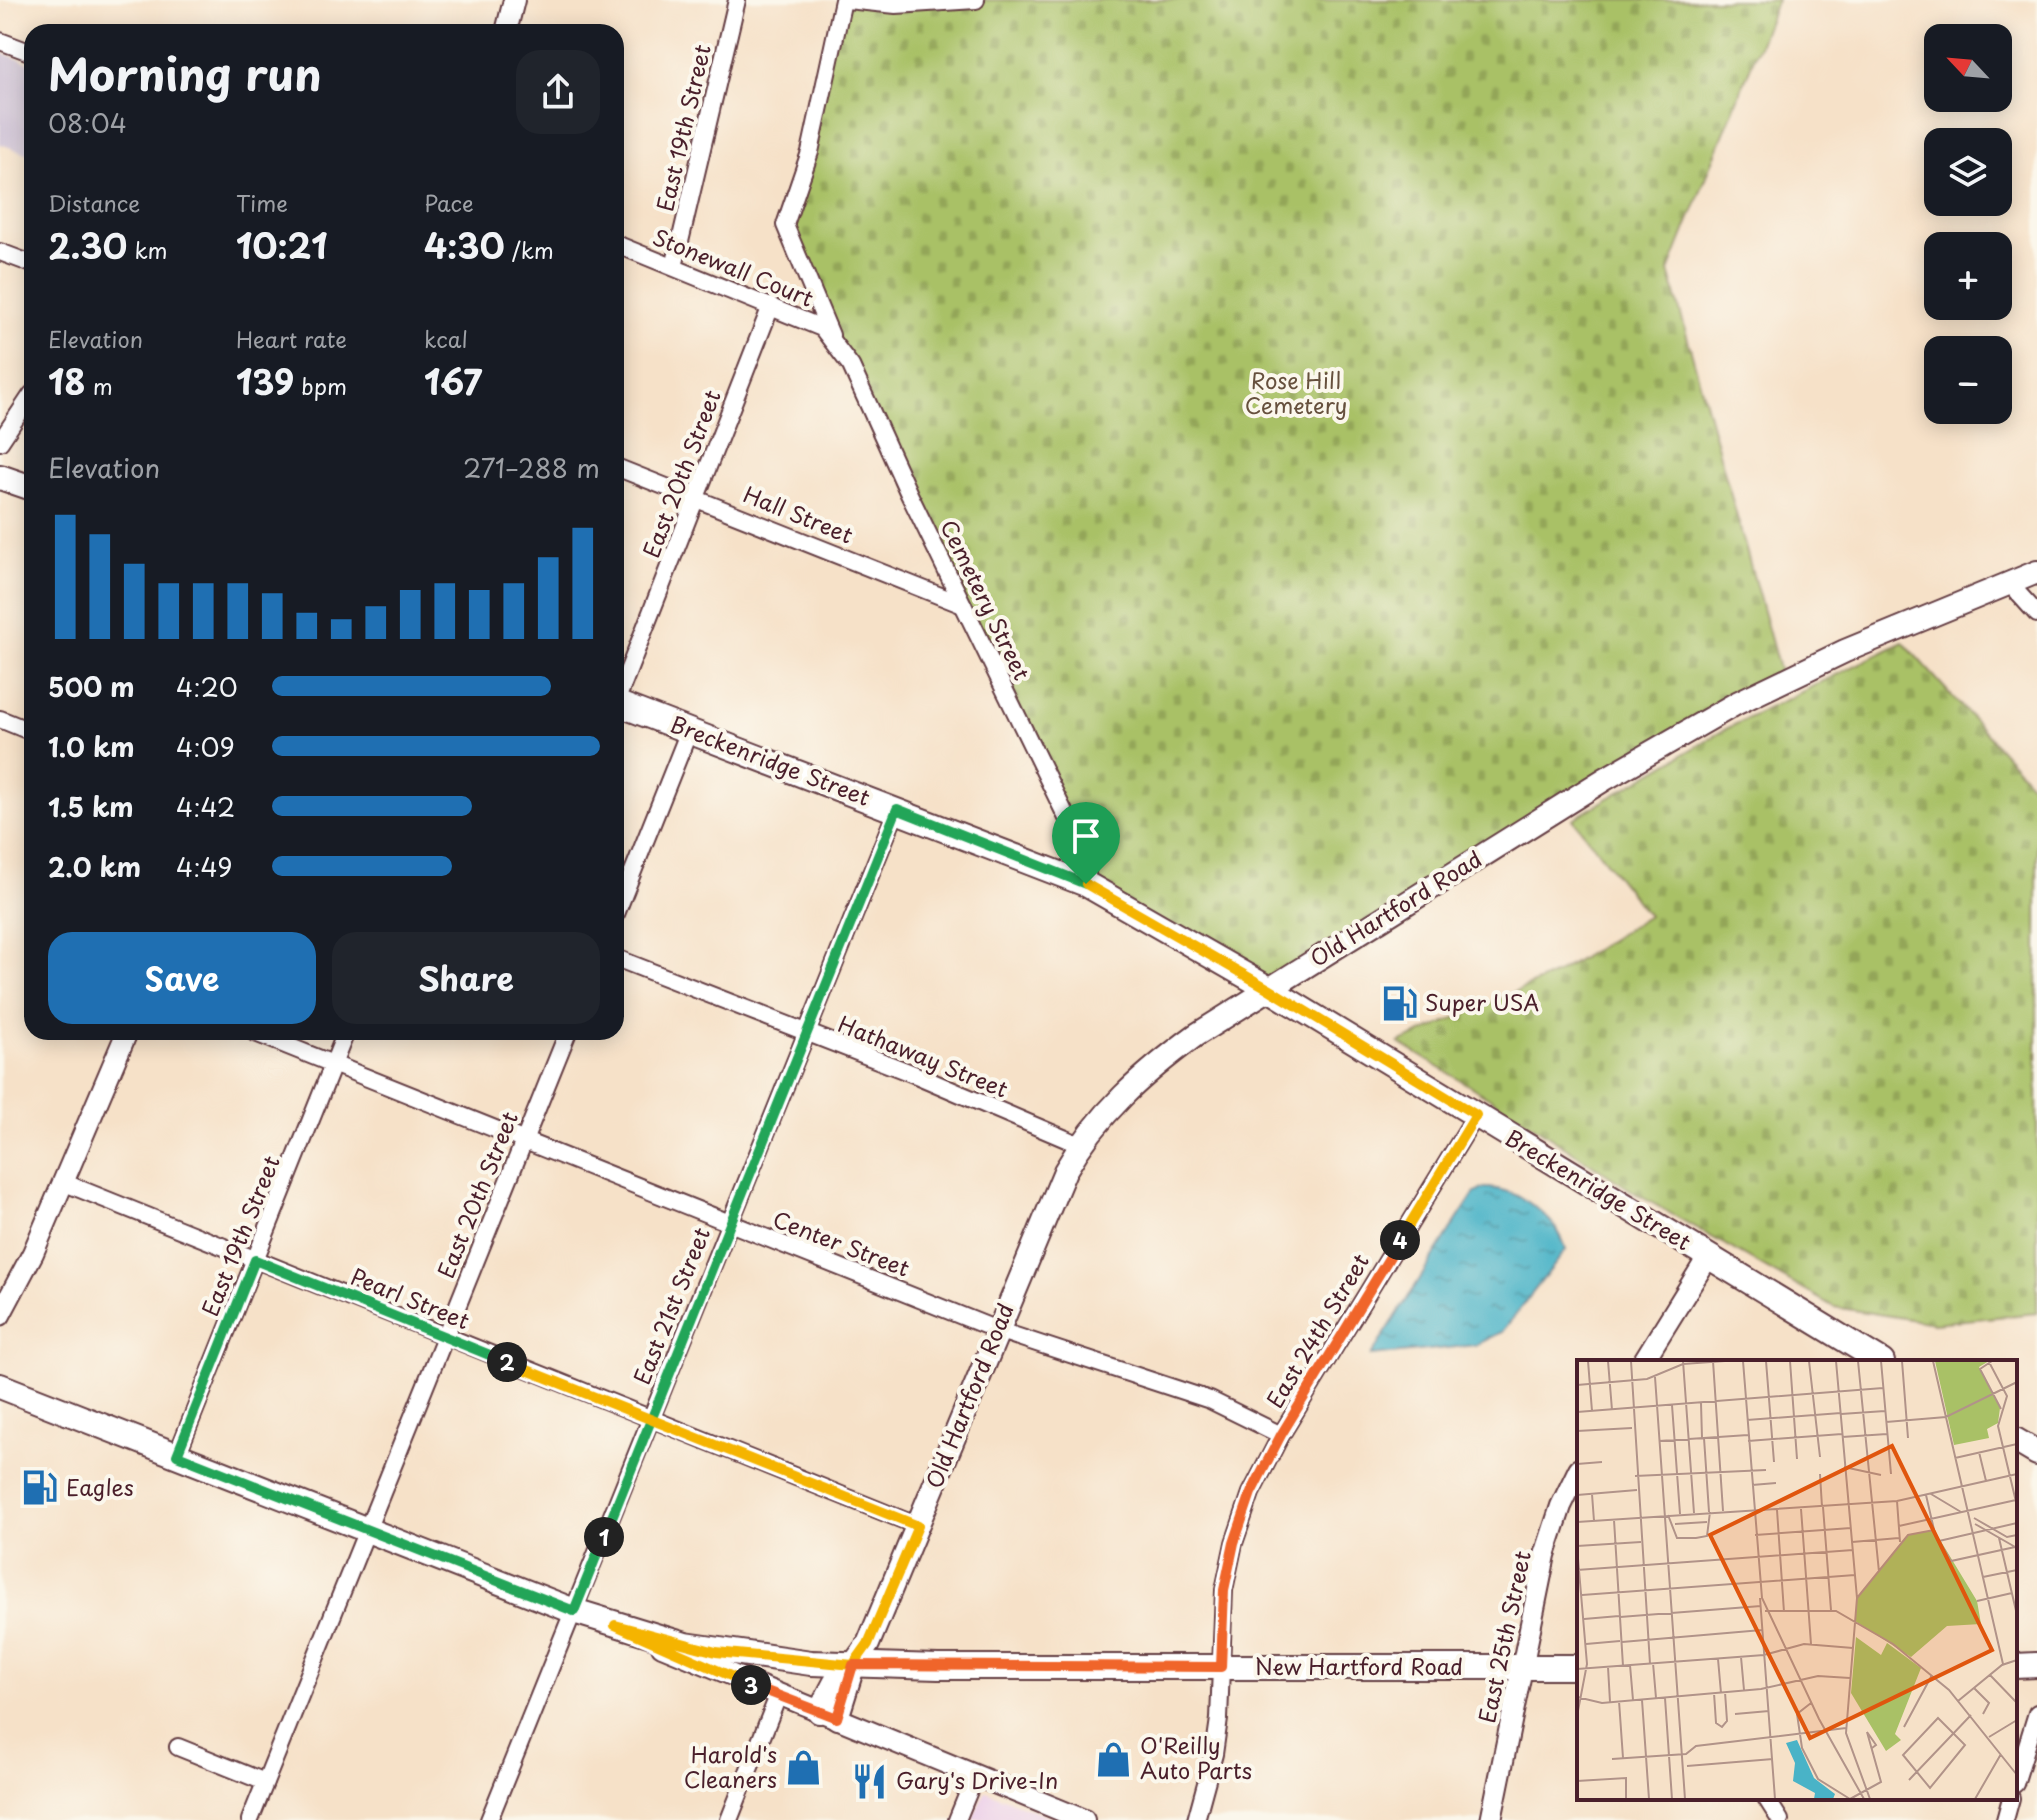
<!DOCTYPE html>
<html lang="en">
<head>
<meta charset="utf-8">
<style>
	:root { --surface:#171b24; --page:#20242c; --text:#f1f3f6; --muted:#9ea1a6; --accent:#1f6fb2 }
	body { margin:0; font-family:"Playpen Sans",sans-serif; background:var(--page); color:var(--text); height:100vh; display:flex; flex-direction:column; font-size:30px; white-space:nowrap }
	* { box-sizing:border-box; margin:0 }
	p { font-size:26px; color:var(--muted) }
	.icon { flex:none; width:44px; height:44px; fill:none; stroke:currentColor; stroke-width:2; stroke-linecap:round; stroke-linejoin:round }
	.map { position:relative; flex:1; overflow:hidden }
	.drawer { position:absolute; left:24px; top:24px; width:600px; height:1016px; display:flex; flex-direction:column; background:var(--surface); border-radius:24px; box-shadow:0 4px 20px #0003 }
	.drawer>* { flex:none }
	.needle { width:52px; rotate:296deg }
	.controls { position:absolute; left:1924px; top:24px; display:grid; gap:16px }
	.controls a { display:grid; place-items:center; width:88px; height:88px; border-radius:16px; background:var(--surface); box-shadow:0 4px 20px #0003; font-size:40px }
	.pin { position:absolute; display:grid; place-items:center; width:68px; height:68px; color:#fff; margin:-82px -34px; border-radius:50% 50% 50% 0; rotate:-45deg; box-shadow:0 0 8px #0007 }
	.pin .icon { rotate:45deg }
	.km { position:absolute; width:40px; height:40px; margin:-20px; border-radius:50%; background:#222; color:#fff; font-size:22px; line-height:40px; text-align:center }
	.round { display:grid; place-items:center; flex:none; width:84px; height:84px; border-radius:24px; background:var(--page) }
	.overview { display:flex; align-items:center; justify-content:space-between; height:136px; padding:0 24px }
	h1 { font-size:44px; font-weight:700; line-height:60px }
	.metrics { display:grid; grid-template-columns:repeat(3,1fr); gap:12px; height:136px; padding:8px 24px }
	.metrics div { display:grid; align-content:center }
	.metrics b { font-size:34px; font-weight:700 }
	.metrics small { font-size:22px; font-weight:400 }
	.metrics p { font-size:22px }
	.chart { height:224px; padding:16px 24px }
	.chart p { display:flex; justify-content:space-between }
	.chart svg { width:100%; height:144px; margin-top:8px; stroke:var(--accent); stroke-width:6 }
	.cta { display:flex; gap:16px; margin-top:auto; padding:16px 24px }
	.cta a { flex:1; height:92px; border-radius:24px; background:var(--accent); color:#fff; font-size:32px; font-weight:700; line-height:92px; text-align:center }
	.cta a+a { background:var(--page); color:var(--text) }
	ul { padding:0 24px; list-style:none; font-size:26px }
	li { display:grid; grid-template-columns:128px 96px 1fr; align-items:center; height:60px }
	li i { height:20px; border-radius:10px; background:var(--accent) }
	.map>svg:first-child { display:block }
</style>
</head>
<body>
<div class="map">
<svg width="2037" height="1820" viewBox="0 0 2037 1820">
	<defs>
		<pattern id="cemetery-stones" width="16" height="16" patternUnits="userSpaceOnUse" patternTransform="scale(2)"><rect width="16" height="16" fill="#a9c166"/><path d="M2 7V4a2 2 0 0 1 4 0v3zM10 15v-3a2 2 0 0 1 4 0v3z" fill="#93a559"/></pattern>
		<pattern id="water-ripples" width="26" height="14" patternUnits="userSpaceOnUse" patternTransform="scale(2)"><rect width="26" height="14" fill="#49b3c7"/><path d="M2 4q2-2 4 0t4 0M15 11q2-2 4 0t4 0" fill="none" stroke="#3f91a2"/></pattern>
	</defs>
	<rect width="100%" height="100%" fill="#fbf7ec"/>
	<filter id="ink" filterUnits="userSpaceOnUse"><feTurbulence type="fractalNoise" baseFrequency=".0125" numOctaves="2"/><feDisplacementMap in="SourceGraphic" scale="16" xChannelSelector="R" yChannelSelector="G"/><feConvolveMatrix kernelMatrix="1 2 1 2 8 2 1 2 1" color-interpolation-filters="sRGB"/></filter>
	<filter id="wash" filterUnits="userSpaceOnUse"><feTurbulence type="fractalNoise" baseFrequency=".006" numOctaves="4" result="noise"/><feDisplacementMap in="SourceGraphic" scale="32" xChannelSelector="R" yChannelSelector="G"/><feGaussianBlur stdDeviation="1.8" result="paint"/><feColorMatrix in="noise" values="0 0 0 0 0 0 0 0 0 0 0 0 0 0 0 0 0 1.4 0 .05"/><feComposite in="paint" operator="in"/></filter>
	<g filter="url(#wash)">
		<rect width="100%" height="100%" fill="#f6e1c8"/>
		<polygon fill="#edd1e9" points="986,1791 1058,1820 972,1819"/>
		<polygon fill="#ccbfd4" points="0,52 32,64 32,155 0,144"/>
		<g fill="url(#cemetery-stones)" stroke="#7a7048" stroke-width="2">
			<polygon points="843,0 1777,0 1669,271 1782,680 1269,989 1086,884 1088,861 1015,714 785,225"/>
			<polygon points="1903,642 2037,790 2037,1313 1934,1323 1834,1307 1640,1196 1514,1113 1399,1043 1556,974 1648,916 1573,819 1726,729"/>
		</g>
		<path fill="url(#water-ripples)" stroke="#4a6979" stroke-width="2" d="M 1484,1188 C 1517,1187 1558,1218 1566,1250 L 1502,1332 L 1476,1345 L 1371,1356 L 1457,1220 L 1474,1194 Z"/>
	</g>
	<g filter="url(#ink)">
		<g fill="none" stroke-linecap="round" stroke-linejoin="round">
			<defs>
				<g id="minor">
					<polyline points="847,0 896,5 976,0"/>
					<polyline points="0,41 32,53"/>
					<polyline points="616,244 822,328 851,366 909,494 1088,861 1086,884"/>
					<polyline points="0,252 32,264"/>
					<polyline points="674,267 737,0"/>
					<polyline points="831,335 785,225 810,152 843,0"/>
					<polyline points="0,442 32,394"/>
					<polyline points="616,467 963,605"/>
					<polyline points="2009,583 2037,614"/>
					<polyline points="616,702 771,306"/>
					<polyline points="0,719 32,732"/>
					<polyline points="616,914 689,731"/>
					<polyline points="616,958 916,1075 1080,1145"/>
					<polyline points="253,1032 997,1330 1210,1400 1281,1435"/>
					<polyline points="65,1183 918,1526"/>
					<polyline points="177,1455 346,1032"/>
					<polyline points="178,1747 265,1782"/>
					<polyline points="2015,1784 2037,1713"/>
					<polyline points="1766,1798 1780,1820"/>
					<polyline points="250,1820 568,1032"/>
					<polyline points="489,1820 897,809"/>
					<polyline points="729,1820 778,1696"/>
					<polyline points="957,1820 975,1776"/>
					<polyline points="1196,1820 1214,1754 1219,1719 1224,1590 1234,1543 1251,1493 1281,1435 1476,1115"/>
					<polyline points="2005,1820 2011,1798"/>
				</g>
				<g id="tertiary">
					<polyline points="506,32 514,0"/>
					<polyline points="0,1315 33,1253 127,1032"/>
					<polyline points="1643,1362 1708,1257"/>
					<polyline points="662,1646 1084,1820"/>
					<polyline points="1491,1820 1545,1555 1561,1506 1579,1469"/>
				</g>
				<g id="secondary">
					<path d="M 819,1712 L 838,1676 L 853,1665 L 868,1644 L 1065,1171 C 1098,1113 1143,1074 1196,1035 L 1605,779 L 1737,703 L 1845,651 L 2037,572"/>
					<polyline points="837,1718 852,1670"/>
				</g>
				<g id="primary">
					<polyline points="0,477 32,488"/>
					<polyline points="616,703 1086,884 1269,989 1882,1362"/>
					<polyline points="0,1386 574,1611 685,1645 811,1663 938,1667 1579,1667"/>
					<polyline points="2015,1440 2037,1453"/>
					<polyline points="2015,1666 2037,1665"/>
				</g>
			</defs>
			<use href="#minor" stroke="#643c43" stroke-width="20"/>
			<use href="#tertiary" stroke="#643c43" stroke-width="24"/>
			<use href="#secondary" stroke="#643c43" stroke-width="26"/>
			<use href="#primary" stroke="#643c43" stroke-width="28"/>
			<use href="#minor" stroke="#fff" stroke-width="16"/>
			<use href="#tertiary" stroke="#fff" stroke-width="20"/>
			<use href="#secondary" stroke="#fff" stroke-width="22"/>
			<use href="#primary" stroke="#fff" stroke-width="24"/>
		</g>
	</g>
	<g fill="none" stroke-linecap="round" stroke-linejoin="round" filter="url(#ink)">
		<defs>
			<polyline id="split-1" points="604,1537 897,809 1086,884"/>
			<polyline id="split-2" points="507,1362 255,1260 177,1455 574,1611 604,1537"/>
			<polyline id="split-3" points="507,1362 918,1526 868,1644 853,1665 716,1652 615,1625 751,1685"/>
			<polyline id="split-4" points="751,1685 837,1718 853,1665 1221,1667 1224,1590 1234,1543 1251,1493 1281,1435 1400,1240"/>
			<polyline id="split-5" points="1086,884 1269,989 1476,1115 1400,1240"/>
		</defs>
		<use href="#split-1" stroke="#fff" stroke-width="16"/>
		<use href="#split-2" stroke="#fff" stroke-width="16"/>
		<use href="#split-3" stroke="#fff" stroke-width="16"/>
		<use href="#split-4" stroke="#fff" stroke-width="16"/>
		<use href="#split-5" stroke="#fff" stroke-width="16"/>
		<use href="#split-1" stroke="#22a559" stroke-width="10"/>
		<use href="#split-2" stroke="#22a559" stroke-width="10"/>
		<use href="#split-3" stroke="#f5b400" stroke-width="10"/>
		<use href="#split-4" stroke="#f0652b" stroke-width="10"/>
		<use href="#split-5" stroke="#f5b400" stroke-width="10"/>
	</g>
	<defs>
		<symbol id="fuel-bare" viewBox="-9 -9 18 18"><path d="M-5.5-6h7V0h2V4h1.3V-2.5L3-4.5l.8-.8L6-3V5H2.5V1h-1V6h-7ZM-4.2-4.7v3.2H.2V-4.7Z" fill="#1f6fb2" stroke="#fbf7ec" stroke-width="2.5" paint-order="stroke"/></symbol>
		<symbol id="shop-bare" viewBox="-9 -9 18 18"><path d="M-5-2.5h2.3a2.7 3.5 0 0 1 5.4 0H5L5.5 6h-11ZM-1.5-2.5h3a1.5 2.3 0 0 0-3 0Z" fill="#1f6fb2" stroke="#fbf7ec" stroke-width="2.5" paint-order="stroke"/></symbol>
		<symbol id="restaurant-bare" viewBox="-9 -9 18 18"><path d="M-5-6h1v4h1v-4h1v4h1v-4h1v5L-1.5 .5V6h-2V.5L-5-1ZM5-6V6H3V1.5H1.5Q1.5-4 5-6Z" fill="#1f6fb2" stroke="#fbf7ec" stroke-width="2.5" paint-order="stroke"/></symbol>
	</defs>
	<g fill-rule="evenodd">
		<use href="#fuel-bare" x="1374" y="978" width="51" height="51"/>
		<use href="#fuel-bare" x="14" y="1462" width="51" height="51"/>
		<use href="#shop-bare" x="1088" y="1734" width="51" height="51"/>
		<use href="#shop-bare" x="778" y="1742" width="51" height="51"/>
		<use href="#restaurant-bare" x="844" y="1756" width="51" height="51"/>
	</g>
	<g text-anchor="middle" stroke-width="8" stroke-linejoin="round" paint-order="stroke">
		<g font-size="22" fill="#4a1f2b" stroke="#fbf7ec">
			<text transform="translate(684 128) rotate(-77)" y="8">East 19th Street</text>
			<text transform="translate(733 268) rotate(22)" y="8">Stonewall Court</text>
			<text transform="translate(682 474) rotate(-69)" y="8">East 20th Street</text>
			<text transform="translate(798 515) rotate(22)" y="8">Hall Street</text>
			<text transform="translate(985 600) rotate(64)" y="8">Cemetery Street</text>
			<text transform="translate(770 761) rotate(21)" y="8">Breckenridge Street</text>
			<text transform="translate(1396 909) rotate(-32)" y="8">Old Hartford Road</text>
			<text transform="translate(923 1057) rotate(22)" y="8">Hathaway Street</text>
			<text transform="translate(1598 1190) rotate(31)" y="8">Breckenridge Street</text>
			<text transform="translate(478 1195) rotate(-68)" y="8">East 20th Street</text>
			<text transform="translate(241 1236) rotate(-68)" y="8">East 19th Street</text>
			<text transform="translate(841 1244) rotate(21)" y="8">Center Street</text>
			<text transform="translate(410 1299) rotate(22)" y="8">Pearl Street</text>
			<text transform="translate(672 1306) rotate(-68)" y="8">East 21st Street</text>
			<text transform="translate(1318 1331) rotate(-59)" y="8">East 24th Street</text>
			<text transform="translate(970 1396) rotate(-68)" y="8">Old Hartford Road</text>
			<text transform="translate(1505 1637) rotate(-78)" y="8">East 25th Street</text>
			<text x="1359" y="1675">New Hartford Road</text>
		</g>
		<g font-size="22" fill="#66503d" stroke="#fbf7ec">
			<text x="1296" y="389">Rose Hill<tspan x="1296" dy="25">Cemetery</tspan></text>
		</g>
		<g font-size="22" fill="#4a1f2b" stroke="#fbf7ec" text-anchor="start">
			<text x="1425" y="1011">Super USA</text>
			<text x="66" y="1496">Eagles</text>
			<text x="1140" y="1754">O'Reilly<tspan x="1140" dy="25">Auto Parts</tspan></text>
			<text x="777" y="1763" text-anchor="end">Harold's<tspan x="777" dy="25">Cleaners</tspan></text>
			<text x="896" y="1789">Gary's Drive-In</text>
		</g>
	</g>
	<g transform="translate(1577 1360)">
		<rect width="440" height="440" fill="#f6e1c8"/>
		<path d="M 357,170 L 400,241 L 404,264 L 370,266 L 334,297 L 278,261 L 280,238 L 331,175 ZM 279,277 L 304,295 L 310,283 L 344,308 L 318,374 L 324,380 L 309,391 L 274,333 Z" fill="#a9c166"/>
		<path d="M 358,1 L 412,1 L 402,7 L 423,48 L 421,63 L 410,69 L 412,78 L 377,85 Z" fill="#a9c166"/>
		<path d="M 220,380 L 237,418 L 258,434 L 256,439 L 237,439 L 238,433 L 216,421 L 218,403 L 209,383 Z" fill="#49b3c7"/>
		<path fill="none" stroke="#b19389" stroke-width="2" d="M 11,1 L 15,51M 31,1 L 35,50M 54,1 L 73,304M 106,1 L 117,153M 136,1 L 146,151M 166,1 L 185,238 L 242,359 L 287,439M 189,1 L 197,102M 213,1 L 220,99M 232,1 L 243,97M 259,1 L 280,238 L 269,373 L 293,439M 281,1 L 302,212M 304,1 L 314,114M 325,1 L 331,78M 356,1 L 426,304M 415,1 L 403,9 L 424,49M 412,2 L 430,36 L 421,66 L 440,146M 78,17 L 108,439M 0,25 L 70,19 L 106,4 L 148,1M 124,43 L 125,78M 95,45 L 103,154M 0,52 L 306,28M 264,54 L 308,51M 170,60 L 264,53M 309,62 L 369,57 L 440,22M 0,71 L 55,68M 265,77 L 310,74M 127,78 L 132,152M 82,81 L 171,75M 171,81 L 265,74M 402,92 L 409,121M 378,98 L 440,84M 0,104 L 25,102M 267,107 L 304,115M 243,114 L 245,147M 58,116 L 189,110M 175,125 L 199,123M 15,134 L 17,161M 354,134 L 384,152M 0,135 L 60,130M 349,135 L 358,174 L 374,201 L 438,187M 320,141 L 323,182M 246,147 L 254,250M 224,149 L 234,284M 200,150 L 207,252M 91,155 L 100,178 L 119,178 L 130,176 L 133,152M 397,158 L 430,177 L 440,175M 37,160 L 46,306M 0,162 L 320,141 L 440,114M 98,164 L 130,162M 398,164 L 440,188M 322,166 L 439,140M 178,175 L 274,168M 422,178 L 440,255M 362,181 L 440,163M 275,182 L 322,178M 0,186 L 64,182M 0,187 L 10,304 L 0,356M 0,210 L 276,190M 406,217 L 440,210M 5,235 L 278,215M 183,238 L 198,439M 280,238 L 331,175 L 357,170M 400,241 L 435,233M 188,251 L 259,251 L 316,284 L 372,330 L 440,415M 43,257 L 184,246M 7,259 L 42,256M 45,282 L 185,270M 9,284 L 43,281M 164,297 L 167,330M 141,299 L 144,333M 76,303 L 79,338M 53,305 L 56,340M 31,307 L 33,342M 0,309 L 187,295 L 227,284 L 276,288M 413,315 L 440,343M 397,328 L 412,343 L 406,354M 137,333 L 139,363 L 145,367 L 150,361 L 148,332M 0,337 L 25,343 L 184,329 L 241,316 L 273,318M 88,338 L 95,439M 65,340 L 72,439M 42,341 L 46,398M 381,341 L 425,305 L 440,300M 234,343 L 220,354 L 225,388 L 241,419 L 273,439M 158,354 L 192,351M 361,358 L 388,385 L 353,428 L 326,395 ZM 327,367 L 355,315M 412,377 L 440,360M 35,399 L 109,394 L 119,386 L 269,368M 110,406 L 196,399M 332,420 L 394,355M 0,421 L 49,418 L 49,439M 273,439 L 304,422 L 290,372 L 299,385 L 295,388M 398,439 L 424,394"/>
		<path fill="#e0560e" fill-opacity="0.15" stroke="#e0560e" stroke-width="4" d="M 315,86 L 415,290 L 233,378 L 133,175 Z"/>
		<rect width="440" height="440" fill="none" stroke="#4a1f2b" stroke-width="4"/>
	</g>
</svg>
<div class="controls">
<a><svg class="needle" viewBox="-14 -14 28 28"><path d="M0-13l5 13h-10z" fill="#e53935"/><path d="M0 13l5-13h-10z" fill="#9ea1a6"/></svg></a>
<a><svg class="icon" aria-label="layers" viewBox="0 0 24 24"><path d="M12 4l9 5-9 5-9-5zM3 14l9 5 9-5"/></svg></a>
<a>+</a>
<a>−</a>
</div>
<div class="pin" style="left:1086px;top:884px;background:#1e9e55"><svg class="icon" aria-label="arrive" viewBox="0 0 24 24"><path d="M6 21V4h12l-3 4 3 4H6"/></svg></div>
<b class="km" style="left:604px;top:1537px">1</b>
<b class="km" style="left:507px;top:1362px">2</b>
<b class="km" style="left:751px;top:1685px">3</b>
<b class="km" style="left:1400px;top:1240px">4</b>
<section class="drawer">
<div class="overview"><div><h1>Morning run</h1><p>08:04</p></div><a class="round"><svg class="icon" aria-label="share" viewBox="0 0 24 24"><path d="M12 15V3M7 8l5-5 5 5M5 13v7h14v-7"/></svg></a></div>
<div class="metrics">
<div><p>Distance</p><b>2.30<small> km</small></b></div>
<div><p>Time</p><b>10:21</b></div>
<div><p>Pace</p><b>4:30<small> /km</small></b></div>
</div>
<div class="metrics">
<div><p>Elevation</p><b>18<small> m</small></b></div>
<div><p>Heart rate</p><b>139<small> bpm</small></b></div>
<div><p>kcal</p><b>167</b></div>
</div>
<div class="chart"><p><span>Elevation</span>271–288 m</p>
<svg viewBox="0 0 160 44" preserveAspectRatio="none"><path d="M5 44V6M15 44V12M25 44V21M35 44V27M45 44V27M55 44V27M65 44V30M75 44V36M85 44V38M95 44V34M105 44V29M115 44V27M125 44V29M135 44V27M145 44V19M155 44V10"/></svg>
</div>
<ul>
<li><b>500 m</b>4:20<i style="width:85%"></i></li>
<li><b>1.0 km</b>4:09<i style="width:100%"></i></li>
<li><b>1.5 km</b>4:42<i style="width:61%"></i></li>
<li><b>2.0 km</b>4:49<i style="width:55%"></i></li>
</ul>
<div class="cta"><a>Save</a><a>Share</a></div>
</section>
</div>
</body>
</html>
